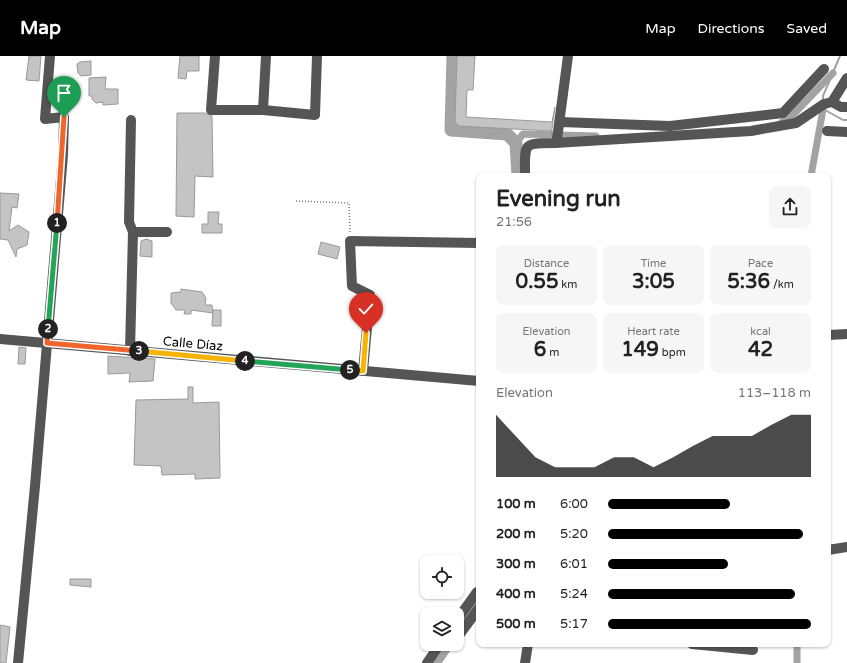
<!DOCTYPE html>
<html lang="en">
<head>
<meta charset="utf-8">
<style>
	:root { --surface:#fff; --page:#f6f6f6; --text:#222; --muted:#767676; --accent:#000 }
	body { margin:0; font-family:"Varela Round",sans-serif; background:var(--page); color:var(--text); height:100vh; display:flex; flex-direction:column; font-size:15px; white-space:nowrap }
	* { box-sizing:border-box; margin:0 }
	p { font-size:13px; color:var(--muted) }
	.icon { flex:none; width:22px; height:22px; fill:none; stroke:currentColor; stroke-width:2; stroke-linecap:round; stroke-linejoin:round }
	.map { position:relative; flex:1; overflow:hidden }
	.sheet { position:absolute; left:476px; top:117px; width:355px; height:474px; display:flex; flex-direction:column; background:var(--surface); border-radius:8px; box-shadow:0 1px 3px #0004 }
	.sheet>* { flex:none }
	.buttons { position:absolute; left:420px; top:499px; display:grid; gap:8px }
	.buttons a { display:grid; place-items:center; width:44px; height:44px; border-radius:8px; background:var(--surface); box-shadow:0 1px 3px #0004; font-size:20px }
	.pin { position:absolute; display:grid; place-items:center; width:34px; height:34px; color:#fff; margin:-41px -17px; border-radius:50% 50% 50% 0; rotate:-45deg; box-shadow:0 0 4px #0007 }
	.pin .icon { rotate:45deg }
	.km { position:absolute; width:20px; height:20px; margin:-10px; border-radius:50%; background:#222; color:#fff; font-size:11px; line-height:20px; text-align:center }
	.round { display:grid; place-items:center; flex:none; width:42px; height:42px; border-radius:8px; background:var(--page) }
	.summary { display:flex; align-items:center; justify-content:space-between; height:68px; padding:0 20px }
	h1 { font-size:22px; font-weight:700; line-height:30px }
	.stats { display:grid; grid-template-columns:repeat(3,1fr); gap:6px; height:68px; padding:4px 20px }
	.stats div { display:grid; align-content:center; border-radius:8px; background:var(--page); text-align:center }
	.stats b { font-size:20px; font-weight:700 }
	.stats small { font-size:11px; font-weight:400 }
	.stats p { font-size:11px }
	.chart { height:112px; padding:8px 20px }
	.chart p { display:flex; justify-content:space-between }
	.chart svg { width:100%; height:72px; margin-top:4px; fill:var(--accent); opacity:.7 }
	ul { padding:0 20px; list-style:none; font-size:13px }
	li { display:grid; grid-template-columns:64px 48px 1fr; align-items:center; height:30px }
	li i { height:10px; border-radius:5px; background:var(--accent) }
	header { display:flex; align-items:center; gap:24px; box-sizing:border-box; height:56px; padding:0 20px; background:var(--accent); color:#fff }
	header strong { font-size:19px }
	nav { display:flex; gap:22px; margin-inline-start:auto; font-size:14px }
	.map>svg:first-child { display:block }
</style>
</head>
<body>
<header>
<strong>Map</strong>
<nav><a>Map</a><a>Directions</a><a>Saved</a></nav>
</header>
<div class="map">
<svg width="847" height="607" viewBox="0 0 847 607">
	<rect width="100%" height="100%" fill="#fff"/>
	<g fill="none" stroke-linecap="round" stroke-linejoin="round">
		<g stroke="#a3a3a3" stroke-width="2">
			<polyline points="823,45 823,40 840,0"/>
			<polyline points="824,51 825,54 843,64 847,64"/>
		</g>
		<g stroke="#a3a3a3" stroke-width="7">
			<polyline points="782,66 789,63 833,17"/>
			<polyline points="516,87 523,78 596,80"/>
			<polyline points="811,120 824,48"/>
			<polyline points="797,607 797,588"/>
		</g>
		<g stroke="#a3a3a3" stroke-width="13">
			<polyline points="453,0 451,74 507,78 516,87 518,120"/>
			<polyline points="464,565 479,543"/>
			<polyline points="434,607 447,588"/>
		</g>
	</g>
	<g fill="#c4c4c4" stroke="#999">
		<polygon points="29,0 41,0 39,25 26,24"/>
		<polygon points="180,0 199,0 199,15 187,15 186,23 178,22"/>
		<polygon points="457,0 475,0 473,34 467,34 466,61 552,66 555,51 551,80 551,75 459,70 455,66"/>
		<polygon points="91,5 91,19 81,20 78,17 77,8 80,6"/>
		<polygon points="106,21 105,33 118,33 118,48 103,49 103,46 96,47 92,43 92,40 89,40 89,22"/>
		<polygon points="177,57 205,57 212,60 213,121 195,120 194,161 176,160"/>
		<polygon points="0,137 19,138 17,152 12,151 9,175 18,169 29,176 27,189 17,193 16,201 8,184 0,183"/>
		<polygon points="208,156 219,156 218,168 222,168 222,177 202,177 202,168 208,168"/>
		<polygon points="146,183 152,185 152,201 140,200 141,185"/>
		<polygon points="321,186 340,191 337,203 318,198"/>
		<polygon points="181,233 202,236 206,242 205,249 212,249 213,257 191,254 191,258 184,258 185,254 176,254 171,247 171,237 181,236"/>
		<polygon points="213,254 221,254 221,270 212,270"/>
		<polygon points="19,291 26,292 25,308 18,308"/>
		<polygon points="108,300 155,303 153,325 129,326 130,317 108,318"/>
		<polygon points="188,331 193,331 193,347 219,346 220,422 195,423 195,418 162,419 161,410 134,409 136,344 188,343"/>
		<polygon points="70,523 91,523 91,531 70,529"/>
		<polygon points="0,569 10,571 6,607 0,607"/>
	</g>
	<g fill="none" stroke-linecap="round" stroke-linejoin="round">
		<polyline stroke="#777" stroke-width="1.5" stroke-dasharray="1 2" stroke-linecap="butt" points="296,145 349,147 350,177"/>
		<g stroke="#555" stroke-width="10">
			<polyline points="215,0 211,54 263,54 315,59 317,0"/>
			<polyline points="832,46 847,22"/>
			<polyline points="263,54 266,0"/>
			<polyline points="560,66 670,70 783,57 824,13"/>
			<polyline points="827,75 847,76"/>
			<polyline points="555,87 751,75 796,67 824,48 832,46 841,51 847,51"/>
			<path d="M 525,120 C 525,87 522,87 555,87 L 557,83 L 568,0"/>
			<polyline points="133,176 167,176"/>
			<polyline points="828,279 847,278"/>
			<polyline points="0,283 479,325"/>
			<polyline points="130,295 133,176 129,166 131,64"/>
			<polyline points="363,315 370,239 352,230 350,185 479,187"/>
			<polyline points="828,494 847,491"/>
			<polyline points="457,564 477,536"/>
			<polyline points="457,582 479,552"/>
			<polyline points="692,588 753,594"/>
			<polyline points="18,607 35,430 63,99 64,61 45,63 50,0"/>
			<polyline points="427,607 440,588"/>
			<polyline points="525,607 528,588"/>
		</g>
	</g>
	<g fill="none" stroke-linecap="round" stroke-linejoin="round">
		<defs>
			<polyline id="split-1" points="57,167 64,61"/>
			<polyline id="split-2" points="48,273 57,167"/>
			<polyline id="split-3" points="48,273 47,287 139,295"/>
			<polyline id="split-4" points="139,295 245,305"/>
			<polyline id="split-5" points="245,305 350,314"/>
			<polyline id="split-6" points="350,314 363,315 366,277"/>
		</defs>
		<use href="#split-1" stroke="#fff" stroke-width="8"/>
		<use href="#split-2" stroke="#fff" stroke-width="8"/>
		<use href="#split-3" stroke="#fff" stroke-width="8"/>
		<use href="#split-4" stroke="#fff" stroke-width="8"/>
		<use href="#split-5" stroke="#fff" stroke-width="8"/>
		<use href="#split-6" stroke="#fff" stroke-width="8"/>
		<use href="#split-1" stroke="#f0652b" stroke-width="5"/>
		<use href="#split-2" stroke="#22a559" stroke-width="5"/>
		<use href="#split-3" stroke="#f0652b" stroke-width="5"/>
		<use href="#split-4" stroke="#f5b400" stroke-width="5"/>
		<use href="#split-5" stroke="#22a559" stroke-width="5"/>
		<use href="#split-6" stroke="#f5b400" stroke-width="5"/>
	</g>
	<g text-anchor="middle" stroke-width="4" stroke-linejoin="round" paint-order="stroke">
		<g font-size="13" fill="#000" stroke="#fff">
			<text transform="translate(193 287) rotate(5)" y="5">Calle Díaz</text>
		</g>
	</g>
</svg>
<div class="buttons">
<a><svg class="icon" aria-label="locate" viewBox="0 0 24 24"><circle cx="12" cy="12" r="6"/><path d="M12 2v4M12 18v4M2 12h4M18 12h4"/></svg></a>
<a><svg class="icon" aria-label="layers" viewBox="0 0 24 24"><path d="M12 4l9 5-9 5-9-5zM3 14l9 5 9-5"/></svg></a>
</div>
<div class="pin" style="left:64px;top:61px;background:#1e9e55"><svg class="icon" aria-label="arrive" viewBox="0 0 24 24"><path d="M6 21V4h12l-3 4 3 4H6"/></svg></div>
<div class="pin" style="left:366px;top:277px;background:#d93025"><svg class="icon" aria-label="check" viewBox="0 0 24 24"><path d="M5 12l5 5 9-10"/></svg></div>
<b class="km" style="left:57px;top:167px">1</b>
<b class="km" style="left:48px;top:273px">2</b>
<b class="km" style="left:139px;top:295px">3</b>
<b class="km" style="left:245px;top:305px">4</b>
<b class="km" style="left:350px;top:314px">5</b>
<section class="sheet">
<div class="summary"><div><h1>Evening run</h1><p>21:56</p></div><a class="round"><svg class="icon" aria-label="share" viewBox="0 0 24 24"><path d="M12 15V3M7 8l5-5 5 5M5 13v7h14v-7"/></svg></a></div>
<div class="stats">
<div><p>Distance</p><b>0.55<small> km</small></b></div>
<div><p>Time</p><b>3:05</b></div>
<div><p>Pace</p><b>5:36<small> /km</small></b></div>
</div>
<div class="stats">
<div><p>Elevation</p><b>6<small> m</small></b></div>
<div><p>Heart rate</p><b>149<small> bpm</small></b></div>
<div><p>kcal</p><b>42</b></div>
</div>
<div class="chart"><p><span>Elevation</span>113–118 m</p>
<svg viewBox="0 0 160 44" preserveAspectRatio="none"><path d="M0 44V6L10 19L20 32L30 38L40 38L50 38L60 32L70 32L80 38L90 32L100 25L110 19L120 19L130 19L140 12L150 6L160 6V44z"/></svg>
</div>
<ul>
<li><b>100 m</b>6:00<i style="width:60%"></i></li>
<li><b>200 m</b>5:20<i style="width:96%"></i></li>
<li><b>300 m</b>6:01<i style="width:59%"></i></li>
<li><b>400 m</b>5:24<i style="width:92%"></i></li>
<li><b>500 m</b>5:17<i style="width:100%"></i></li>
</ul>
</section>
</div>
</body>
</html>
